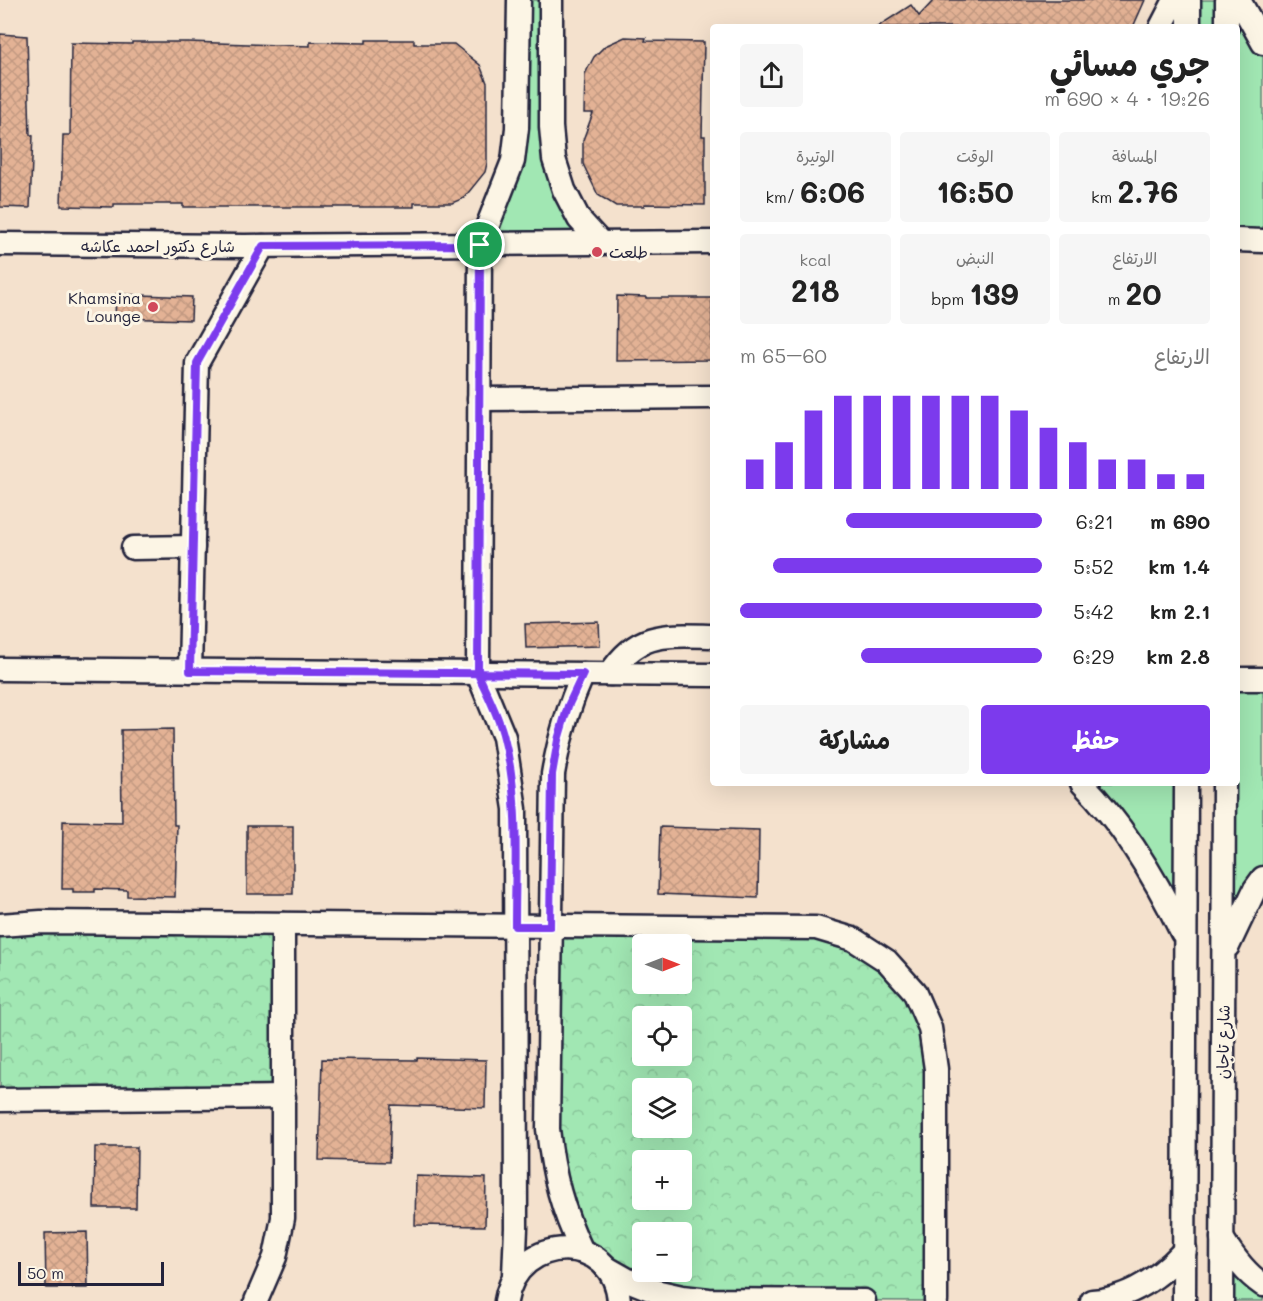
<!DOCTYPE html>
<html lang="ar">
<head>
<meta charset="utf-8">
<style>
	:root { --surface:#fff; --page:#f6f6f6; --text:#222; --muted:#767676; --accent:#7c3aed }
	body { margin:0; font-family:Mali,"Playpen Sans Arabic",sans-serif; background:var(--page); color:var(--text); direction:rtl; height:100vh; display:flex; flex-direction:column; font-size:22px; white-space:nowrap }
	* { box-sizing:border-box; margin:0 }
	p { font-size:20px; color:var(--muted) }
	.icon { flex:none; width:33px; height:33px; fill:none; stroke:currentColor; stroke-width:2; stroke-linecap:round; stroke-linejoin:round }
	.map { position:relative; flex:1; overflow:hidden; direction:ltr }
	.drawer { position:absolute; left:710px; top:24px; width:530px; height:762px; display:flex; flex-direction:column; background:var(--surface); border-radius:6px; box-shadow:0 6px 24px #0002; direction:rtl }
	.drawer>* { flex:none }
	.needle { width:39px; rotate:90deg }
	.fabs { position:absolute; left:632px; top:934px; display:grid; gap:12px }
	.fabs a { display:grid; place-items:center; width:60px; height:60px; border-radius:6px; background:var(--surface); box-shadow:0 6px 24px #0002; font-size:30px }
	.scale { position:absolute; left:18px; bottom:15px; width:146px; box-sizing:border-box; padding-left:6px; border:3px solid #22223b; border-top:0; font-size:16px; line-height:21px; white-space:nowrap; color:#22223b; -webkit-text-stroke:4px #fcf5e5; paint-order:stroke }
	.pin { position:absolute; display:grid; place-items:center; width:51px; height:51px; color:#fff; margin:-26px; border:3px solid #fff; border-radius:50%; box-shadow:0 2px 6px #0007 }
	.round { display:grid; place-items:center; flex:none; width:63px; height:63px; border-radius:6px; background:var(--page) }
	.summary { display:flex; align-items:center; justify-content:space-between; height:102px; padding:0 30px }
	h1 { font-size:33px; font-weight:700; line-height:45px }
	.figures { display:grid; grid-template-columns:repeat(3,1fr); gap:9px; height:102px; padding:6px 30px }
	.figures div { display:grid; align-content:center; border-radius:6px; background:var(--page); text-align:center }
	.figures b { font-size:30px; font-weight:700 }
	.figures small { font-size:16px; font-weight:400 }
	.figures p { font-size:16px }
	.chart { height:168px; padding:12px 30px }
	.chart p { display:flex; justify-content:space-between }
	.chart svg { width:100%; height:108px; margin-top:6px; stroke:var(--accent); stroke-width:6 }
	.action { display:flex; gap:12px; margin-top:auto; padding:12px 30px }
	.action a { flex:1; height:69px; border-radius:6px; background:var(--accent); color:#fff; font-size:24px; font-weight:700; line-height:69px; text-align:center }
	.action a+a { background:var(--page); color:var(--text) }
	ul { padding:0 30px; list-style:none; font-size:20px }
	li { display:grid; grid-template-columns:96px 72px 1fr; align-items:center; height:45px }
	li i { height:15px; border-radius:8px; background:var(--accent) }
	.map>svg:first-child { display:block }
</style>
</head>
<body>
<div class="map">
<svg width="1263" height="1301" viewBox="0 0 1263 1301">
	<defs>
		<pattern id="park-crowns" width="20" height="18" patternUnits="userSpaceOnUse" patternTransform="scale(1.5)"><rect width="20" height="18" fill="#a1e7b3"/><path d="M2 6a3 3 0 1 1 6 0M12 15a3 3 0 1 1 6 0" fill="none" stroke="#8ac69b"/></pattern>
		<pattern id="building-cross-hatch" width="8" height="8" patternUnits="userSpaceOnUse" patternTransform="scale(1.5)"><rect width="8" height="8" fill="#e3b295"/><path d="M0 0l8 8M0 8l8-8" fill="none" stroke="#c29981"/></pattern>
	</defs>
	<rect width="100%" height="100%" fill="#f4e1cd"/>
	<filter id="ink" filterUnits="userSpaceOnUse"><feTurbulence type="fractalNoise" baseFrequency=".0167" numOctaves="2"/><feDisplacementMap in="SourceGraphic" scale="12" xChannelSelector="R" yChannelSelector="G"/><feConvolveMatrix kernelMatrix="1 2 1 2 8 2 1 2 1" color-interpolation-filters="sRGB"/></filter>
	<g filter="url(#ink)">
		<g fill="#a1e7b3" stroke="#628477" stroke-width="1.5">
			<polygon points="519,0 551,0 554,159 601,243 480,245 500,192"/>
			<polygon points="1175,0 1239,0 1263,43 1263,241 1236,240 1236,27 1161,27"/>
			<polygon points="1236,679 1263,679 1263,878 1224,953 1224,783 1236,783"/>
			<polygon points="1082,783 1186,783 1186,940"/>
			<polygon points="1222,1238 1263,1285 1263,1301 1222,1301"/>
		</g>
		<g fill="url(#park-crowns)" stroke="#628477" stroke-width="1.5" fill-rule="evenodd">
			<polygon points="283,924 284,1097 0,1100 0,925"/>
			<path d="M 550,926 L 816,928 L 887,961 L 930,1028 L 936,1301 L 709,1300 L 595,1258 L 558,1192 ZM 642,945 L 681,945 L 681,984 L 642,984 ZM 642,1017 L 681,1017 L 681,1056 L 642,1056 ZM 642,1089 L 681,1089 L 681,1128 L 642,1128 ZM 642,1161 L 681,1161 L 681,1200 L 642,1200 ZM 642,1233 L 681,1233 L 681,1272 L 642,1272 Z"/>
		</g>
		<g fill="url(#building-cross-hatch)" stroke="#22223b" stroke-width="1.5">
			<polygon points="934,0 1145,0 1133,27 877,27 911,5 919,16"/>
			<polygon points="0,34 27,36 30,135 33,135 30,208 0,207"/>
			<polygon points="625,37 646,38 645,41 704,42 702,136 705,136 705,205 644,204 644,206 616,206 598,195 583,164 583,140 593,113 584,113 585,74 594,57 605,46"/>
			<polygon points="366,40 414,40 414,44 454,44 480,65 487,83 487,163 485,172 464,198 452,203 414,203 414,207 183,207 183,204 114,204 114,207 61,206 63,135 70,135 71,43 132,44 132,42 188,42 310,46 310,42 366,43"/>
			<polygon points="116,294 192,297 191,320 115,318"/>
			<polygon points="617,296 646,297 646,298 712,298 712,360 616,361"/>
			<polygon points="599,622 600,646 526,648 525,624"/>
			<polygon points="173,729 174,825 177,825 175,897 127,896 127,890 95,889 95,892 73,892 73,889 62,889 63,821 122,822 121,730"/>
			<rect x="247" y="826" width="46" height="68"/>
			<polygon points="660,827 759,830 758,898 658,894"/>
			<polygon points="417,1058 486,1060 485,1108 391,1105 389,1162 319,1160 322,1059 417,1060"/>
			<polygon points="95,1147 137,1147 136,1208 94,1208"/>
			<polygon points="416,1176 486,1178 485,1226 415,1225"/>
			<polygon points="87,1232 88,1288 46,1288 45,1233"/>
		</g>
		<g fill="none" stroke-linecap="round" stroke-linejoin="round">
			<defs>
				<g id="minor">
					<polyline points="551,0 551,127 554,159 564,190 579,219 601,243"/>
					<polyline points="1239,0 1263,43"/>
					<polyline points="1161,27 1175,0"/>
					<polyline points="1189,27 1189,0"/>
					<polyline points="1227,27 1227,0"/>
					<polyline points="1236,240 1263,241"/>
					<polyline points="0,244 245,246 712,242"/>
					<polyline points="479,399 712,397"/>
					<polyline points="133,548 193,547"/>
					<polyline points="0,669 712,675"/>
					<polyline points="190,671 197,363 263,246"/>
					<path d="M 610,674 C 637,631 667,635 712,636"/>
					<polyline points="1236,679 1263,679"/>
					<path d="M 1082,783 C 1125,826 1156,879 1182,933"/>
					<polyline points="0,925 41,922 816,928 853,939 887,961 914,991 930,1028 936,1069 936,1301"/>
					<polyline points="1228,946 1255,889 1263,878"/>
					<polyline points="0,1100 284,1097"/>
					<path d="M 1222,1238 C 1233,1256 1245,1273 1263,1285"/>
					<path d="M 582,1251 C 562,1210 553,1175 548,1129 L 553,774 C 559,739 568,707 583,674"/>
					<polyline points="607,1268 630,1281 655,1291 682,1297 709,1300 864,1301"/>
					<polyline points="514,1275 516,1228 515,809 504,737 478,674 480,245 513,161 517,128 519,0"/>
					<polyline points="256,1301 275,1257 283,1218 283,924"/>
					<path d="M 506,1301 C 517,1232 615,1232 619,1301"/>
					<path d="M 1092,1301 C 1130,1299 1160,1277 1185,1250"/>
					<polyline points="1184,1301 1186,783"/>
					<polyline points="1222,1301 1224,783"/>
				</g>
			</defs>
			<use href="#minor" stroke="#22223b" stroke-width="27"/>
			<use href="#minor" stroke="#fcf5e5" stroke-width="22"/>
		</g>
	</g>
	<g fill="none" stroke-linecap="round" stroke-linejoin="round" filter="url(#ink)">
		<defs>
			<path id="route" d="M 480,245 L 478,674 C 487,694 499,716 504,738 C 520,798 515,864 515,926 L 550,926 L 552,774 L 558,740 L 568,706 L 583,674 L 190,671 L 197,363 L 263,246 L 480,245"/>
		</defs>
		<use href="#route" stroke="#fff" stroke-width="12"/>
		<use href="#route" stroke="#7c3aed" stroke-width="8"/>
	</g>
	<g fill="#d1495b" stroke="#fcf5e5" stroke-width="2">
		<circle cx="597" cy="252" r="6"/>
		<circle cx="153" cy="307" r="6"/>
	</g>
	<g text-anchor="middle" stroke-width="6" stroke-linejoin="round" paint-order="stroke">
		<g font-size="16" fill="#22223b" stroke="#fcf5e5">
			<text x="158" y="252">شارع دكتور احمد عكاشه</text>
			<text transform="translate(1223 1042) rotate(-89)" y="6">شارع تاجان</text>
		</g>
		<g font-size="16" fill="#22223b" stroke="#fcf5e5" text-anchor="start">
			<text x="609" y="258">طلعت</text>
			<text x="141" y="304" text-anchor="end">Khamsina<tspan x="141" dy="18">Lounge</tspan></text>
		</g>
	</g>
</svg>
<div class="fabs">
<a><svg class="needle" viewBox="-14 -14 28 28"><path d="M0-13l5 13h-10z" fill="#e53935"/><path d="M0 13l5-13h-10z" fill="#767676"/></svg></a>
<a><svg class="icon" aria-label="locate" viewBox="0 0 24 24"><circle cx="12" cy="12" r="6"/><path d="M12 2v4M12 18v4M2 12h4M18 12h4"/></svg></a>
<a><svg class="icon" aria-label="layers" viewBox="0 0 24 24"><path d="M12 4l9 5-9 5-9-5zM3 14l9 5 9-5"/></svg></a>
<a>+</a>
<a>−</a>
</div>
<div class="scale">50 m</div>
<div class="pin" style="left:480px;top:245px;background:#1e9e55"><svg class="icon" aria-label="arrive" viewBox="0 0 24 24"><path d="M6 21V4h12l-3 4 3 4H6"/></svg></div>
<section class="drawer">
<div class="summary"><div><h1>جري مسائي</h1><p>19:26 · 4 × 690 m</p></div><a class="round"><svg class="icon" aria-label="share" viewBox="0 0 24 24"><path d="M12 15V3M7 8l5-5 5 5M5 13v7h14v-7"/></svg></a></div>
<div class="figures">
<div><p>المسافة</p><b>2.76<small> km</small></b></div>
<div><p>الوقت</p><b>16:50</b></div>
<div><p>الوتيرة</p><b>6:06<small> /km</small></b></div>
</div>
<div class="figures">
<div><p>الارتفاع</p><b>20<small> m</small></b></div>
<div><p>النبض</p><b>139<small> bpm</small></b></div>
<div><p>kcal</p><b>218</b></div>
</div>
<div class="chart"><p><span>الارتفاع</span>60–65 m</p>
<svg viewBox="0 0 160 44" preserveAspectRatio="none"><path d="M5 44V32M15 44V25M25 44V12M35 44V6M45 44V6M55 44V6M65 44V6M75 44V6M85 44V6M95 44V12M105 44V19M115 44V25M125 44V32M135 44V32M145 44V38M155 44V38"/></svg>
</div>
<ul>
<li><b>690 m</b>6:21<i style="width:65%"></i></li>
<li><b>1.4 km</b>5:52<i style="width:89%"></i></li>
<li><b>2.1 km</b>5:42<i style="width:100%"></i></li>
<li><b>2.8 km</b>6:29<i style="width:60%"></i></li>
</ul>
<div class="action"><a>حفظ</a><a>مشاركة</a></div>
</section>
</div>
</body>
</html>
